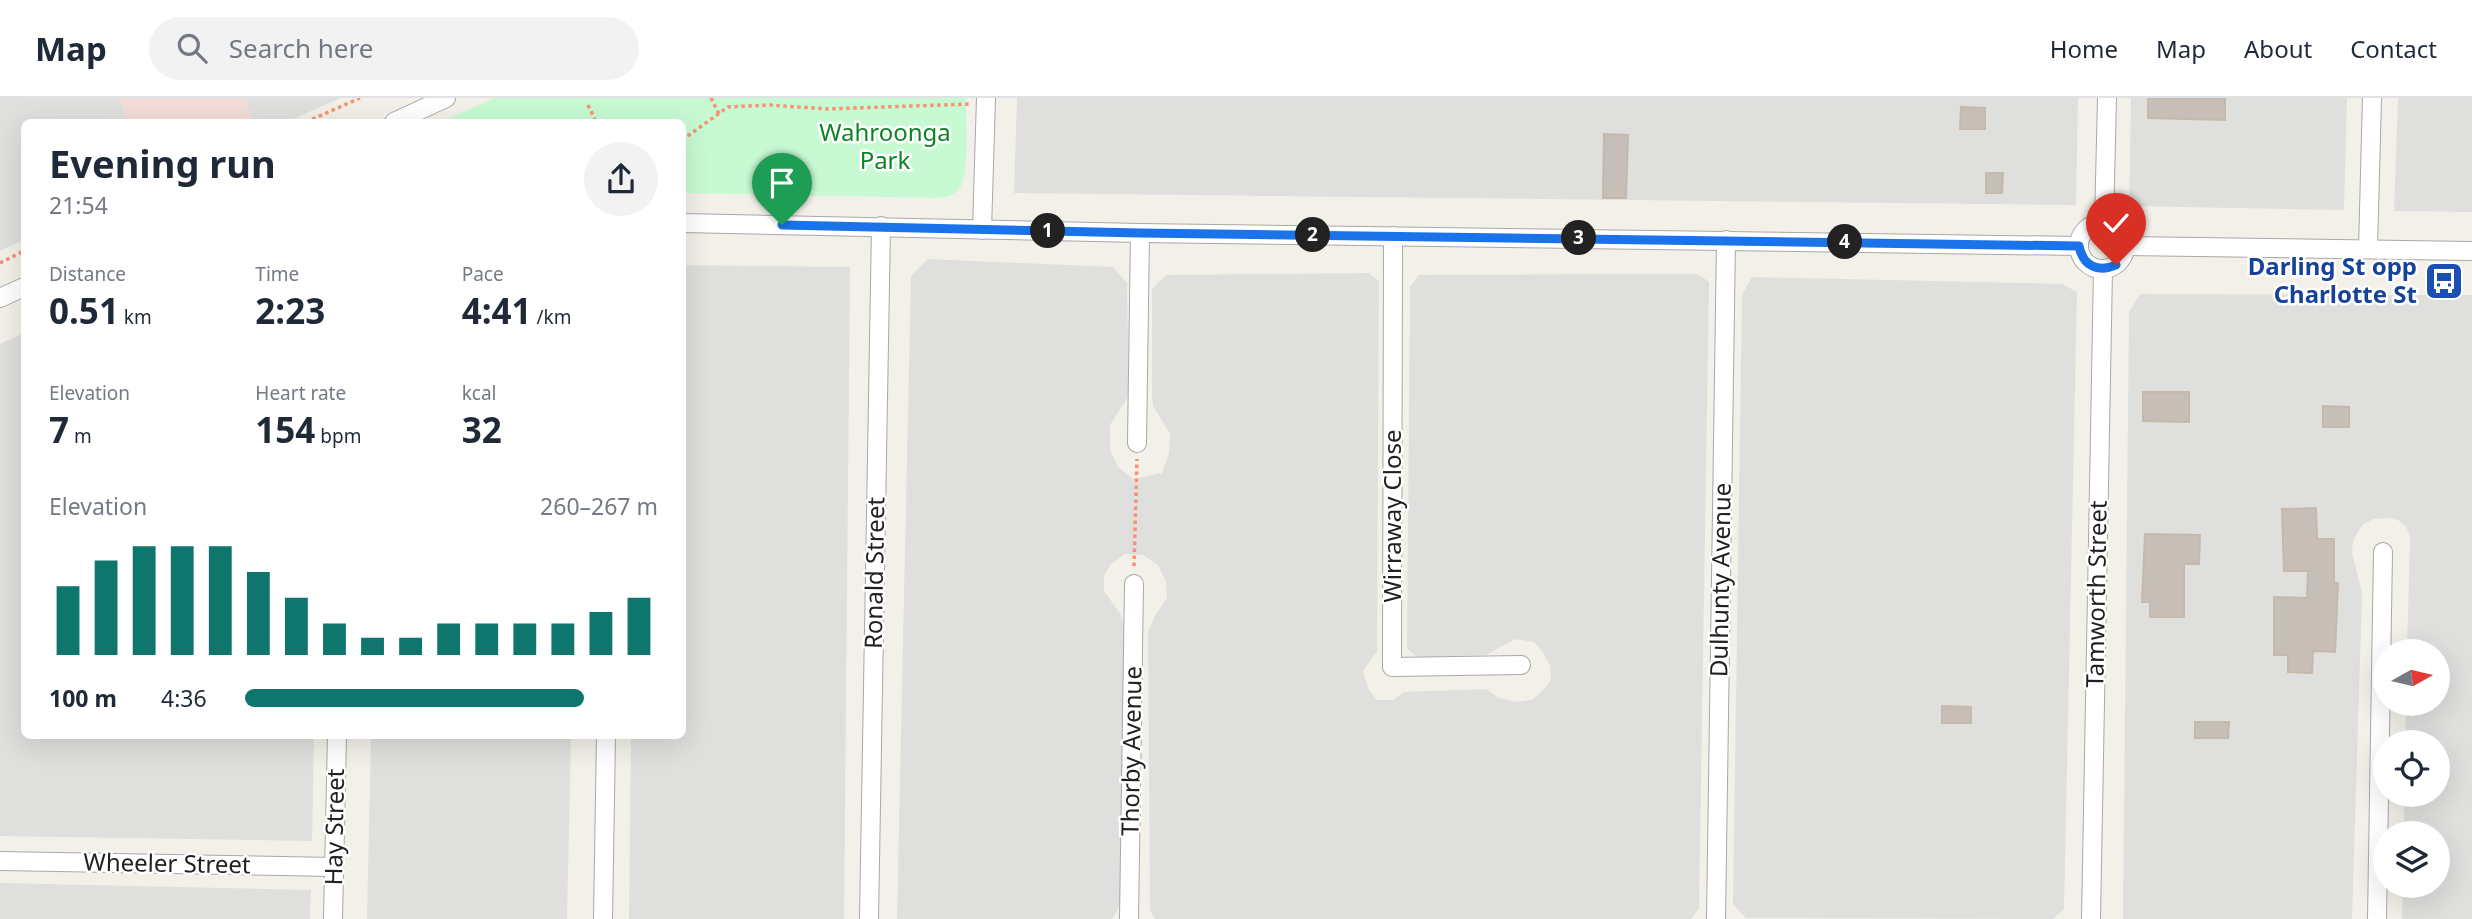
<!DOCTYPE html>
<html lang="en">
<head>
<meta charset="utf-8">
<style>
	:root { --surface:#fff; --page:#f2f2f3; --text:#1f2937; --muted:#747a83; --line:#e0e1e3; --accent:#0f766e }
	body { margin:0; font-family:"Noto Sans",sans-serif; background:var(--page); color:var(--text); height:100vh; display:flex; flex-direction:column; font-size:26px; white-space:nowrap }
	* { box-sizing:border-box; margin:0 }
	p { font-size:23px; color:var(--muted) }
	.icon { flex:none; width:38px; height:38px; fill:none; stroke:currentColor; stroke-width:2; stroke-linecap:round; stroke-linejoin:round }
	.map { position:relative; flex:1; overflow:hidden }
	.panel { position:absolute; left:21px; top:21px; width:665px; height:620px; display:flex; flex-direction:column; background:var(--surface); border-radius:10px; box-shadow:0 7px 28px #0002 }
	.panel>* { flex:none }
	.needle { width:46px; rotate:82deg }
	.tools { position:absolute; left:2373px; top:541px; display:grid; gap:14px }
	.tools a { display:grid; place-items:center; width:77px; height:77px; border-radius:50%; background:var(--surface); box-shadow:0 7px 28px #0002; font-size:35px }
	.pin { position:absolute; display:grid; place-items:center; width:60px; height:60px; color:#fff; margin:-72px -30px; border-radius:50% 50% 50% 0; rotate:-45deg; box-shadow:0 0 7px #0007 }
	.pin .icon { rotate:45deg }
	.km { position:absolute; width:35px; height:35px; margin:-18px; border-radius:50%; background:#222; color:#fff; font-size:19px; line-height:35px; text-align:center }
	.round { display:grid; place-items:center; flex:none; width:74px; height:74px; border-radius:37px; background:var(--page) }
	.summary { display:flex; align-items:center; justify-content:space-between; height:119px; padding:0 28px }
	h1 { font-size:38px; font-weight:700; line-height:52px }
	.figures { display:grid; grid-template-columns:repeat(3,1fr); gap:10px; height:119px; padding:7px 28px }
	.figures div { display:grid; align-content:center }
	.figures b { font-size:35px; font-weight:700 }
	.figures small { font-size:19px; font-weight:400 }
	.figures p { font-size:19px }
	.chart { height:196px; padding:14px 28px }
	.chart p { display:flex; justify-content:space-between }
	.chart svg { width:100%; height:126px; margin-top:7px; stroke:var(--accent); stroke-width:6 }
	ul { padding:0 28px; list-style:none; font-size:23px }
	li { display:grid; grid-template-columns:112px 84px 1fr; align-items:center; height:52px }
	li i { height:18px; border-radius:9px; background:var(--accent) }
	header { display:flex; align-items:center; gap:42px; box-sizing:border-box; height:98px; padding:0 35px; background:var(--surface); border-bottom:2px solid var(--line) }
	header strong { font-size:33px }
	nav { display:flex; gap:38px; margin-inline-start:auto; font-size:24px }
	.search { width:490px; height:63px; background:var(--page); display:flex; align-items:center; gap:18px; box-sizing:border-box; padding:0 24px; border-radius:38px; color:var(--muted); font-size:26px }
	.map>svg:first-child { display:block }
</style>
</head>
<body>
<header>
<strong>Map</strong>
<div class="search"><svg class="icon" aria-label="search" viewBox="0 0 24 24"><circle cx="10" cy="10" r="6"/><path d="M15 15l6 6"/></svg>Search here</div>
<nav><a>Home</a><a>Map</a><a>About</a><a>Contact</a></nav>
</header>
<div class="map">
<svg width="2472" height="821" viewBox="0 0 2472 821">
	<rect width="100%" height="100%" fill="#f2f0e8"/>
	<g fill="#dfdfde">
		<polygon points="0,0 120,0 128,24 24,24 24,142 0,153"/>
		<polygon points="245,0 340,0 287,24 253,24"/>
		<polygon points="1017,0 2078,0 2076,107 1014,95"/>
		<polygon points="2131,0 2347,0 2344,112 2129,108"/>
		<polygon points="2398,0 2472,0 2472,114 2394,113"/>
		<polygon points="928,161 1113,169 1127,185 1129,297 1110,327 1110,351 1118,369 1133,381 1162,375 1169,355 1170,336 1153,308 1152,297 1152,191 1166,177 1369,175 1379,183 1377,553 1363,573 1369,592 1377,602 1393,602 1404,594 1486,591 1499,600 1517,604 1532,602 1545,590 1551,581 1550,567 1543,554 1534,544 1516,541 1486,557 1418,559 1407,551 1410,189 1419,177 1698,176 1709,184 1699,810 1691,821 1155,821 1150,812 1148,534 1155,518 1167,500 1166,484 1158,467 1143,457 1125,456 1111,466 1104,478 1104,493 1121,517 1126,537 1120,808 1112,821 897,821 911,178"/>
		<polygon points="683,167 850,169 844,821 629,821 631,637 682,637"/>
		<polygon points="1752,179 2062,186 2077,194 2064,811 2053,821 1746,820 1733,806 1742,197"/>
		<polygon points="2140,196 2472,197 2472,821 2402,821 2403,788 2438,788 2438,735 2404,735 2404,697 2438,696 2438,644 2405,644 2406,606 2438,606 2438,553 2407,553 2410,439 2406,428 2398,422 2387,420 2373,421 2362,427 2353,443 2352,454 2362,495 2352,821 2123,821 2129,214"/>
		<polygon points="24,235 24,637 314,637 312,743 0,738 0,246"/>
		<polygon points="371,637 571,637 567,821 367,821"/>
		<polygon points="0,785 311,792 310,821 0,821"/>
	</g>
	<polygon fill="#f2dcd8" points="120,0 245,0 253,24 128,24"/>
	<path fill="#c7fad2" d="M 494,0 L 966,0 C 965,20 971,77 959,91 C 953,98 947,99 938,100 L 683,95 L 682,24 L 441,24 Z"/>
	<g fill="#c7bfb7" stroke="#c4b9aa" stroke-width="2">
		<polygon points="2148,0 2225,0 2225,22 2148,20"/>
		<polygon points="1961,9 1985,10 1985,31 1960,31"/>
		<polygon points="1604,36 1628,37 1626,100 1603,100"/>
		<polygon points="1986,75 2003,75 2002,95 1986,95"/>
		<polygon points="2143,294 2189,294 2189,324 2143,323"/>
		<polygon points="2323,308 2349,309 2349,329 2323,329"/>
		<polygon points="2316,410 2317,441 2334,441 2334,485 2338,485 2335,554 2313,553 2312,575 2288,574 2288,557 2274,557 2274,499 2307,500 2308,473 2284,473 2282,411"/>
		<polygon points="2145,436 2200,437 2199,466 2184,466 2184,519 2150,519 2150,504 2142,504"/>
		<polygon points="1942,608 1971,609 1971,625 1942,625"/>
		<polygon points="2195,624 2229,624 2228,640 2195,640"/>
	</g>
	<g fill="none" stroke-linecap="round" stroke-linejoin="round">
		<defs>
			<g id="minor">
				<polyline points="394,24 446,0"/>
				<polyline points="682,125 1140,135 2079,148"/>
				<polyline points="2104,125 2107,0"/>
				<circle cx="2102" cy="148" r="23"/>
				<polyline points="982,132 986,0"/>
				<polyline points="1393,138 1392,569 1521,567"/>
				<polyline points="2125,148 2472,153"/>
				<polyline points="2368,151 2372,0"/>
				<polyline points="0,200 24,189"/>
				<polyline points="1137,345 1140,135"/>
				<polyline points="0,763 334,769"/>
				<polyline points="333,821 337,637"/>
				<polyline points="603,821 606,637"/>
				<polyline points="869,821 881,128"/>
				<polyline points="1129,821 1134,486"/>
				<polyline points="1716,821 1726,142"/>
				<polyline points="2091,821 2103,171"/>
				<polyline points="2377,821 2383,454"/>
			</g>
		</defs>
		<use href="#minor" stroke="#a8a8a8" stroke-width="20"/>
		<g stroke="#fa9171" stroke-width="3.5" stroke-dasharray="3.5 3.5" stroke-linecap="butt">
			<polyline points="711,0 719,16"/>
			<polyline points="588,7 596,24"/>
			<polyline points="306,24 360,0"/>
			<polyline points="682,42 728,9 770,7 828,11 969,6"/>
			<polyline points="0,165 24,153"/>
			<polyline points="1134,468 1137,361"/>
		</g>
		<use href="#minor" stroke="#fff" stroke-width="18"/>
	</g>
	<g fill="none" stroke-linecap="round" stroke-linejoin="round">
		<defs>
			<path id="route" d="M 782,127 L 1140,135 L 2079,148 C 2083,168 2098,175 2116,167"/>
		</defs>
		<use href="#route" stroke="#fff" stroke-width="14"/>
		<use href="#route" stroke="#1a73e8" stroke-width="9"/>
	</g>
	<defs>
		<symbol id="bus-square" viewBox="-11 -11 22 22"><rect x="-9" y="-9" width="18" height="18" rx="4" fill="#1a4fb4" stroke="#fff"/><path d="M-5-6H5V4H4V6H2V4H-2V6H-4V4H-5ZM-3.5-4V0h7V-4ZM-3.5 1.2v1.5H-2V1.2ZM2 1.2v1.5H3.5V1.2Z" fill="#fff"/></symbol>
	</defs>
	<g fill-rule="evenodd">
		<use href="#bus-square" x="2422" y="161" width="44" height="44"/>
	</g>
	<g text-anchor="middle" stroke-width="5" stroke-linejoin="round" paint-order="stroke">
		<g font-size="24" fill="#0c8325" stroke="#fff">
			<text x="885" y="43">Wahroonga<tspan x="885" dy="28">Park</tspan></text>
		</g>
		<g font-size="24" font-weight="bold" fill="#164399" stroke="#fff" text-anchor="end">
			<text x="2417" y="177">Darling St opp<tspan x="2417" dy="28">Charlotte St</tspan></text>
		</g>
		<g font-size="24" fill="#212121" stroke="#fff">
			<text transform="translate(1393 418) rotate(-90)" y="8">Wirraway Close</text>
			<text transform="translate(875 475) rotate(-89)" y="8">Ronald Street</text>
			<text transform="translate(1721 482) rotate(-89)" y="8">Dulhunty Avenue</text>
			<text transform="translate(2097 496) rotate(-89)" y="8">Tamworth Street</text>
			<text transform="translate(1132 653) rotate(-89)" y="8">Thorby Avenue</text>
			<text transform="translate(335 729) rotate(-89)" y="8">Hay Street</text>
			<text transform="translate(167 766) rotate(1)" y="8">Wheeler Street</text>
		</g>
	</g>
</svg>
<div class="tools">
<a><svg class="needle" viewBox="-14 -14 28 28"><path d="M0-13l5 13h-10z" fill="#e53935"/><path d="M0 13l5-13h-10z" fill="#747a83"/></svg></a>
<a><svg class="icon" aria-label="locate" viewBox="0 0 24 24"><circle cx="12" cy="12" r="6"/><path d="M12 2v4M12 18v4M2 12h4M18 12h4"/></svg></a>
<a><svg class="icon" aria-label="layers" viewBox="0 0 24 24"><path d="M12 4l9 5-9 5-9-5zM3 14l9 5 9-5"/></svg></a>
</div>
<div class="pin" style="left:782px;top:127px;background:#1e9e55"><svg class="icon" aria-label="arrive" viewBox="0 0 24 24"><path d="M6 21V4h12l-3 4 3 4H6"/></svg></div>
<div class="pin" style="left:2116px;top:167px;background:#d93025"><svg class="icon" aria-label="check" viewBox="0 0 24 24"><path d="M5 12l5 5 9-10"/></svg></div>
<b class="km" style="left:1048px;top:133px">1</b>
<b class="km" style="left:1313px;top:137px">2</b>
<b class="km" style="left:1579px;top:140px">3</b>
<b class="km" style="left:1845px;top:144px">4</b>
<section class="panel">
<div class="summary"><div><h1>Evening run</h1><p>21:54</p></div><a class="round"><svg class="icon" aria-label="share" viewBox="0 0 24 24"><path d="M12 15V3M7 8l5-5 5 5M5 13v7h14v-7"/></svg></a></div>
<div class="figures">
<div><p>Distance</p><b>0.51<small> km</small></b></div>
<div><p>Time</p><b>2:23</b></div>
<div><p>Pace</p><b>4:41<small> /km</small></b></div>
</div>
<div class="figures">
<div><p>Elevation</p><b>7<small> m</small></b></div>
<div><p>Heart rate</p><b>154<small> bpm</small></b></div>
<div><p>kcal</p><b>32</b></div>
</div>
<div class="chart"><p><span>Elevation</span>260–267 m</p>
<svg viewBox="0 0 160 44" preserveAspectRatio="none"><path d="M5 44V20M15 44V11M25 44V6M35 44V6M45 44V6M55 44V15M65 44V24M75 44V33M85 44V38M95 44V38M105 44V33M115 44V33M125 44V33M135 44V33M145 44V29M155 44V24"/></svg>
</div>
<ul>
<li><b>100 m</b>4:36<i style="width:82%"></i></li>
</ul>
</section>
</div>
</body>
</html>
